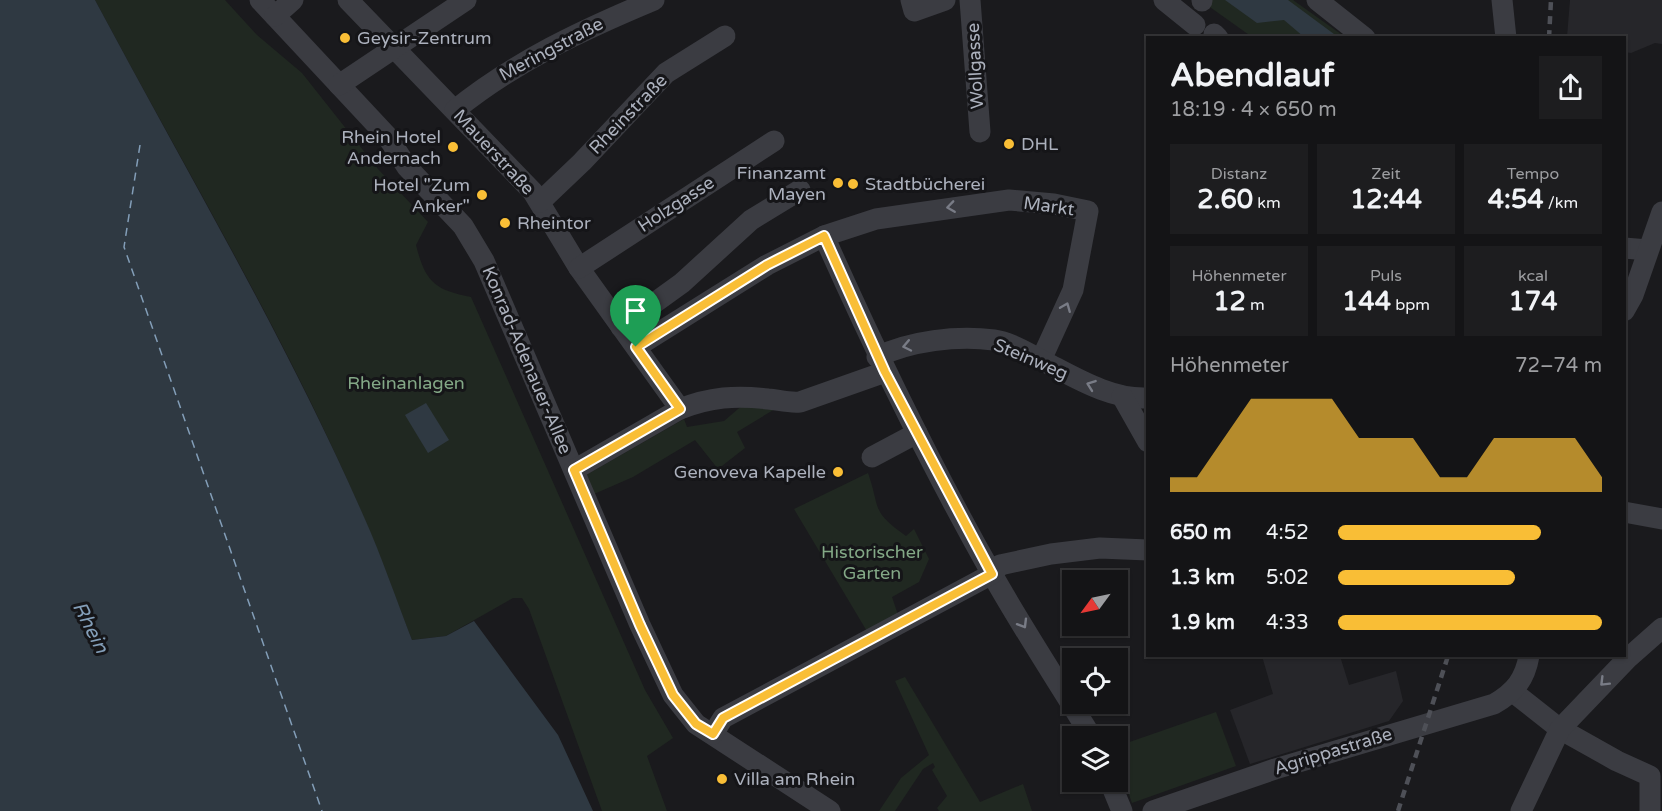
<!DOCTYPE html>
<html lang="de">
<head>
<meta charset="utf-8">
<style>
	:root { --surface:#141416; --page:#1d1d1f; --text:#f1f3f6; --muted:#9d9ea1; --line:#333335; --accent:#f9be36 }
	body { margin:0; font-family:"Varela Round",sans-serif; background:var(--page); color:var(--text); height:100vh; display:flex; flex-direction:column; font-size:22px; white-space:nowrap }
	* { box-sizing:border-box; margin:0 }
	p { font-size:20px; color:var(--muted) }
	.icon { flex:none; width:33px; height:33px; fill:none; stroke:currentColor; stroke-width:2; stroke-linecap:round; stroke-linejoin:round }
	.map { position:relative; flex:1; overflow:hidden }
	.panel { position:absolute; left:1146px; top:36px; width:480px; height:621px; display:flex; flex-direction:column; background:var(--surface); border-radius:0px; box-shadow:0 2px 4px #0004,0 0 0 2px var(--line) }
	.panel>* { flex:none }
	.needle { width:39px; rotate:237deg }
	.controls { position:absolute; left:1062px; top:570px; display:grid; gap:12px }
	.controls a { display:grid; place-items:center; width:66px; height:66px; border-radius:0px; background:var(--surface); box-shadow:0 2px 4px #0004,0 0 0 2px var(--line); font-size:30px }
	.pin { position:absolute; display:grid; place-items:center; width:51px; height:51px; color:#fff; margin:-62px -26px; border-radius:50% 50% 50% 0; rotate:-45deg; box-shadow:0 0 6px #0007 }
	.pin .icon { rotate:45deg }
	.round { display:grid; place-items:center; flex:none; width:63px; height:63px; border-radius:0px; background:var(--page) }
	.head { display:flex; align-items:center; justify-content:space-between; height:102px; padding:0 24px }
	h1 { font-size:33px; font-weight:700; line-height:45px }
	.stats { display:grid; grid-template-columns:repeat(3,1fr); gap:9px; height:102px; padding:6px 24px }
	.stats div { display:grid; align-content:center; border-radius:0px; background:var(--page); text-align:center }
	.stats b { font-size:26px; font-weight:700 }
	.stats small { font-size:16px; font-weight:400 }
	.stats p { font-size:16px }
	.chart { height:168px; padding:12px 24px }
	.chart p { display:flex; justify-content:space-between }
	.chart svg { width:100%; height:108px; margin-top:6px; fill:var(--accent); opacity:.7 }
	ul { padding:0 24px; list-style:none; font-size:20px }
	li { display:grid; grid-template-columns:96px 72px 1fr; align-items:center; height:45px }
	li i { height:15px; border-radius:8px; background:var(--accent) }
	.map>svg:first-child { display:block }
</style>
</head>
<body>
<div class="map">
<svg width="1662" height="811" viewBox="0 0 1662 811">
	<rect width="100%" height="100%" fill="#1a1a1d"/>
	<g fill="#26262a">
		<polygon points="1570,0 1662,0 1662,44 1655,43 1631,53 1625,52 1624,38 1567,37"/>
		<polygon points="1262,656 1340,656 1349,685 1396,671 1403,701 1389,721 1250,764 1230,710 1273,694"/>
	</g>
	<g fill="#202821">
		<path d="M 95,0 L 225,0 L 257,35 L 302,73 L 378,169 L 428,222 L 416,245 C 425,281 434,290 471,297 L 645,690 L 673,738 L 647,756 L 667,811 L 602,811 L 529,609 L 522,598 L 513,598 L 446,636 L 412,640 C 396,600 382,558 364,518 C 288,340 186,171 95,0 Z"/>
		<polygon points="1200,0 1293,0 1345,37 1252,37"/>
		<polygon points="751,398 775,409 737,432 745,448 718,469 695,440 633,477 594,494 586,475 684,419 687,427 724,421"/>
		<path d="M 868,473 C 881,510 870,510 906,536 L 914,529 L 929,559 L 919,582 L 892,597 L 898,615 L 868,633 L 794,509 Z"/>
		<polygon points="905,677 980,802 1023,784 1032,811 939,811 937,808 947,796 932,770 935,767 933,763 923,769 895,811 879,811 901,778 929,755 895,681"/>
		<polygon points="1216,712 1236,766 1132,803 1118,763 1118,746"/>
	</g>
	<g fill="#2f3942">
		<path d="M 0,0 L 95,0 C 186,171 286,339 364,517 C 382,557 396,599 412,640 L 446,636 L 474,621 L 558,735 L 593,811 L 0,811 Z"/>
		<polygon points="1225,0 1288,0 1338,37 1304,37 1284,20 1257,23"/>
		<polygon points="426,403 449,440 428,453 405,415"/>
	</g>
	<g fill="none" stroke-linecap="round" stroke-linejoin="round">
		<polyline stroke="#839eb8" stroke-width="1.5" stroke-dasharray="8 6" stroke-linecap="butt" points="140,145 124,247 322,811"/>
		<g stroke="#3b3c42" stroke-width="21">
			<polyline points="260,0 387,136 407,167 463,226 484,261 640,625 673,695 696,724 830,811"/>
			<polyline points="348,0 533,192 579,268 680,409"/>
			<polyline points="911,0 914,11 945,0"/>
			<polyline points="970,0 980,132"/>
			<polyline points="1164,0 1195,25"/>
			<polyline points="1317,0 1365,38"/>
			<polyline points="1502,0 1506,38"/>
			<polyline points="1202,1 1202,0"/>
			<polyline points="275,16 293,0"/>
			<polyline points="1214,34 1218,38"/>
			<polyline points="339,85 466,0"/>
			<path d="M 455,110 C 516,61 582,30 654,0"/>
			<polyline points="540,202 582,162 666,73 725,36"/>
			<path d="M 824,236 C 875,351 930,464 992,574 C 1023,629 1058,682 1091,736"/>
			<polyline points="1624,248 1648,250"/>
			<polyline points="579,268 774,141"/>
			<polyline points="1624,311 1633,295 1662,212"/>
			<polyline points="621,327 682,283 751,220 800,190"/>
			<polyline points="636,347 767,265 824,236 876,219 1009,200 1054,204 1088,211 1073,290 1041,360"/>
			<path d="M 877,357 C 910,341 957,335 994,340 C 1010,342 1030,354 1045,362 C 1076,378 1112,400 1148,398"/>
			<polyline points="1122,396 1148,442"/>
			<polyline points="872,457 917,433"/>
			<path d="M 574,470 L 680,409 C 710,397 736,395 768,399 C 779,400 788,403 800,402 L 885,372"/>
			<polyline points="1624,512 1662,519"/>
			<polyline points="1513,692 1560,729 1617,761 1650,776 1650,811"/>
			<polyline points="713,734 723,718 992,574 1000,565 1051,554 1100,548 1148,550"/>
			<polyline points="1110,782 1122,811"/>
			<path d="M 1153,811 L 1275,769 L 1494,704 C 1515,692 1525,679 1529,656"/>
			<polyline points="1521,811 1560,729 1627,659 1662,628"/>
		</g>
		<g stroke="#4e5057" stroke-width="4.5" stroke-dasharray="8 6" stroke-linecap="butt">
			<polyline points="1549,38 1551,0"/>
			<polyline points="1398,811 1448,656"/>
		</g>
	</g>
	<defs><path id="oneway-chevron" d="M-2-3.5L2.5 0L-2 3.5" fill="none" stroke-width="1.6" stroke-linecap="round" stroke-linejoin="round" transform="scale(1.5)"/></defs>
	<g stroke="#797c86">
		<use href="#oneway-chevron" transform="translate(951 207) rotate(172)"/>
		<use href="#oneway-chevron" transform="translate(1066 307) rotate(-68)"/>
		<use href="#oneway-chevron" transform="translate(907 346) rotate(168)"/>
		<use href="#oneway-chevron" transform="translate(1091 385) rotate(-160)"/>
		<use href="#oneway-chevron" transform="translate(1023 624) rotate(59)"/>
		<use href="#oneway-chevron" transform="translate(1604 682) rotate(135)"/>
	</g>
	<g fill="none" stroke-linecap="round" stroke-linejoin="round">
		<defs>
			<polygon id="route" points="824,236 885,372 992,574 723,718 713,734 696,724 673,695 640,625 574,470 680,409 636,347 767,265"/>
		</defs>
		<use href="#route" stroke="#fff" stroke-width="12"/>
		<use href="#route" stroke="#f9be36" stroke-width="8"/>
	</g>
	<g fill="#f9be36" stroke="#151518" stroke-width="2">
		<circle cx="345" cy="38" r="6"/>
		<circle cx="1009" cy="144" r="6"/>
		<circle cx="453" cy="147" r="6"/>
		<circle cx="838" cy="183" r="6"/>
		<circle cx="853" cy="184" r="6"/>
		<circle cx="482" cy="195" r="6"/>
		<circle cx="505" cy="223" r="6"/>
		<circle cx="838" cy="472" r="6"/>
		<circle cx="722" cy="779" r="6"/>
	</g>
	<g text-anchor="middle" stroke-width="6" stroke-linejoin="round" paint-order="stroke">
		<g font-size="18" fill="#acb1bd" stroke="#151518" text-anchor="start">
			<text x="357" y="44">Geysir-Zentrum</text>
			<text x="441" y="143" text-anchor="end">Rhein Hotel<tspan x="441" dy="21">Andernach</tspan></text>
			<text x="1021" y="150">DHL</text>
			<text x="826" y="179" text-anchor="end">Finanzamt<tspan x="826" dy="21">Mayen</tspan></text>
			<text x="865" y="190">Stadtbücherei</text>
			<text x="470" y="191" text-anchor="end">Hotel "Zum<tspan x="470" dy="21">Anker"</tspan></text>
			<text x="517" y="229">Rheintor</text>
			<text x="826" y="478" text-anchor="end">Genoveva Kapelle</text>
			<text x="734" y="785">Villa am Rhein</text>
		</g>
		<g font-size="18" fill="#acb1bd" stroke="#151518">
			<text transform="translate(551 49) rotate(-28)" y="6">Meringstraße</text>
			<text transform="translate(975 66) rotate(-93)" y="6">Wollgasse</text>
			<text transform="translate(628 114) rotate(-46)" y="6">Rheinstraße</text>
			<text transform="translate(494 152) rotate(47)" y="6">Mauerstraße</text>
			<text transform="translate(676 204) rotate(-33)" y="6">Holzgasse</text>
			<text transform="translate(1049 206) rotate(8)" y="6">Markt</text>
			<text transform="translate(1031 359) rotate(23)" y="6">Steinweg</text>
			<text transform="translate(527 360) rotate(67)" y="6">Konrad-Adenauer-Allee</text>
			<text transform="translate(1333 751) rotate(-17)" y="6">Agrippastraße</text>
		</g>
		<g font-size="18" fill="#83a886" stroke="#151518">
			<text x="406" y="389">Rheinanlagen</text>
			<text x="872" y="558">Historischer<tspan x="872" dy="21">Garten</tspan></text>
		</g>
		<g font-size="20" font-style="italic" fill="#839eb8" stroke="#151518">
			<text transform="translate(91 627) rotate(63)" y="7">Rhein</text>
		</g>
	</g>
</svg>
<div class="controls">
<a><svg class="needle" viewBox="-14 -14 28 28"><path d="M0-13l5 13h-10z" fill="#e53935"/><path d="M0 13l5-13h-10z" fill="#9d9ea1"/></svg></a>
<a><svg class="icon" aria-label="locate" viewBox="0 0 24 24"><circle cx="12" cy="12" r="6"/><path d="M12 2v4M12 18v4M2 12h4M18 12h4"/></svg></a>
<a><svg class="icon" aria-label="layers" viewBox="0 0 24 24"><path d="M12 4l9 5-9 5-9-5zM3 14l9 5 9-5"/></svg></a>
</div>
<div class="pin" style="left:636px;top:347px;background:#1e9e55"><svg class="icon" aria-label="arrive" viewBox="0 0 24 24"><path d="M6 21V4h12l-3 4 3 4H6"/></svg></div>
<section class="panel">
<div class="head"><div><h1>Abendlauf</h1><p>18:19 · 4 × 650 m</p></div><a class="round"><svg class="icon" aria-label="share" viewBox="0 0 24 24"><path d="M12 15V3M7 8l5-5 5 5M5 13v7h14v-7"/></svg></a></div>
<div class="stats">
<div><p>Distanz</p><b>2.60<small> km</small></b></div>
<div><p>Zeit</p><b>12:44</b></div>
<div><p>Tempo</p><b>4:54<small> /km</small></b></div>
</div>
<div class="stats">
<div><p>Höhenmeter</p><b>12<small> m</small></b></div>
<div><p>Puls</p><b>144<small> bpm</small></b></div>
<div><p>kcal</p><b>174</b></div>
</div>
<div class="chart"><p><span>Höhenmeter</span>72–74 m</p>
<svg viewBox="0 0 160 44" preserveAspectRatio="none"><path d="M0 44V38L10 38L20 22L30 6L40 6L50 6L60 6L70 22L80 22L90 22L100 38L110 38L120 22L130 22L140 22L150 22L160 38V44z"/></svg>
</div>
<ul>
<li><b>650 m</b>4:52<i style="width:77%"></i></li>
<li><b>1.3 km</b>5:02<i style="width:67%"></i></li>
<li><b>1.9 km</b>4:33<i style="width:100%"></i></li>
</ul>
</section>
</div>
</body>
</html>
